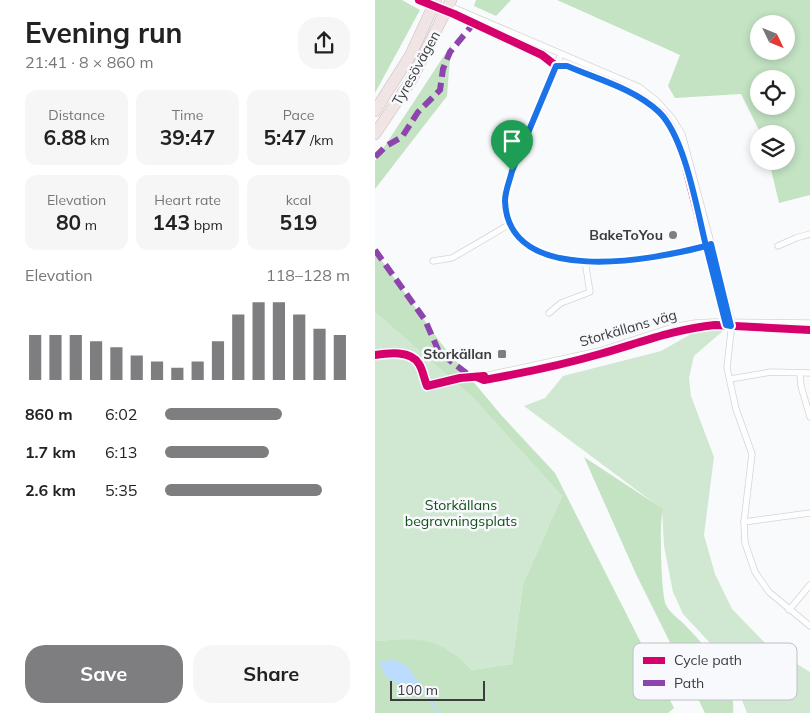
<!DOCTYPE html>
<html lang="en">
<head>
<meta charset="utf-8">
<style>
	:root { --surface:#fff; --page:#f6f6f6; --text:#222; --muted:#767676; --accent:#7e7e80 }
	body { margin:0; font-family:Mulish,sans-serif; background:var(--page); color:var(--text); height:100vh; display:flex; flex-direction:column; font-size:19px; white-space:nowrap }
	* { box-sizing:border-box; margin:0 }
	p { font-size:16px; color:var(--muted) }
	.icon { flex:none; width:28px; height:28px; fill:none; stroke:currentColor; stroke-width:2; stroke-linecap:round; stroke-linejoin:round }
	.map { position:relative; flex:1; overflow:hidden }
	.sheet { display:flex; flex-direction:column; background:var(--surface); width:375px }
	.sheet>* { flex:none }
	.needle { width:32px; rotate:133deg }
	.tools { position:absolute; left:375px; top:15px; display:grid; gap:10px }
	.tools a { display:grid; place-items:center; width:45px; height:45px; border-radius:50%; background:var(--surface); box-shadow:0 2px 8px #0003; font-size:25px }
	.scale { position:absolute; left:15px; bottom:12px; width:95px; box-sizing:border-box; padding-left:5px; border:2px solid #3c3c3e; border-top:0; font-size:14px; line-height:18px; white-space:nowrap; color:#3c3c3e; -webkit-text-stroke:4px #f8f9fd; paint-order:stroke }
	.pin { position:absolute; display:grid; place-items:center; width:42px; height:42px; color:#fff; margin:-51px -21px; border-radius:50% 50% 50% 0; rotate:-45deg; box-shadow:0 0 5px #0007 }
	.pin .icon { rotate:45deg }
	.round { display:grid; place-items:center; flex:none; width:52px; height:52px; border-radius:20px; background:var(--page) }
	.headline { display:flex; align-items:center; justify-content:space-between; height:85px; padding:0 25px }
	h1 { font-size:28px; font-weight:700; line-height:38px }
	.stats { display:grid; grid-template-columns:repeat(3,1fr); gap:8px; height:85px; padding:5px 25px }
	.stats div { display:grid; align-content:center; border-radius:12px; background:var(--page); text-align:center }
	.stats b { font-size:21px; font-weight:700 }
	.stats small { font-size:14px; font-weight:400 }
	.stats p { font-size:14px }
	.chart { height:140px; padding:10px 25px }
	.chart p { display:flex; justify-content:space-between }
	.chart svg { width:100%; height:90px; margin-top:5px; stroke:var(--accent); stroke-width:6 }
	.button { display:flex; gap:10px; margin-top:auto; padding:10px 25px }
	.button a { flex:1; height:58px; border-radius:20px; background:var(--accent); color:#fff; font-size:20px; font-weight:700; line-height:58px; text-align:center }
	.button a+a { background:var(--page); color:var(--text) }
	ul { padding:0 25px; list-style:none; font-size:16px }
	li { display:grid; grid-template-columns:80px 60px 1fr; align-items:center; height:38px }
	li i { height:12px; border-radius:6px; background:var(--accent) }
	main { display:flex; flex:1; min-height:0 }
	.map>svg:first-child { display:block }
</style>
</head>
<body>
<main>
<section class="sheet">
<div class="headline"><div><h1>Evening run</h1><p>21:41 · 8 × 860 m</p></div><a class="round"><svg class="icon" aria-label="share" viewBox="0 0 24 24"><path d="M12 15V3M7 8l5-5 5 5M5 13v7h14v-7"/></svg></a></div>
<div class="stats">
<div><p>Distance</p><b>6.88<small> km</small></b></div>
<div><p>Time</p><b>39:47</b></div>
<div><p>Pace</p><b>5:47<small> /km</small></b></div>
</div>
<div class="stats">
<div><p>Elevation</p><b>80<small> m</small></b></div>
<div><p>Heart rate</p><b>143<small> bpm</small></b></div>
<div><p>kcal</p><b>519</b></div>
</div>
<div class="chart"><p><span>Elevation</span>118–128 m</p>
<svg viewBox="0 0 160 44" preserveAspectRatio="none"><path d="M5 44V22M15 44V22M25 44V22M35 44V25M45 44V28M55 44V32M65 44V35M75 44V38M85 44V35M95 44V25M105 44V12M115 44V6M125 44V6M135 44V12M145 44V19M155 44V22"/></svg>
</div>
<ul>
<li><b>860 m</b>6:02<i style="width:63%"></i></li>
<li><b>1.7 km</b>6:13<i style="width:56%"></i></li>
<li><b>2.6 km</b>5:35<i style="width:85%"></i></li>
</ul>
<div class="button"><a>Save</a><a>Share</a></div>
</section>
<div class="map">
<svg width="435" height="713" viewBox="0 0 435 713">
	<rect width="100%" height="100%" fill="#f9fafc"/>
	<g fill="#d0e8d1">
		<path d="M 0,312 L 98,398 L 187,496 L 148,584 L 137,664 L 97,670 C 65,636 44,639 0,641 Z"/>
		<polygon points="325,329 348,331 319,356 314,378 316,396 339,457 329,535 340,574 357,609 393,646 435,672 435,713 372,713 355,671 335,643 308,614 298,592 289,546 287,509 149,406 170,398 188,376 286,351"/>
	</g>
	<g fill="#c3e3c3" fill-rule="evenodd">
		<polygon points="0,0 27,0 45,10 0,93"/>
		<polygon points="101,0 136,0 121,16 99,6"/>
		<path d="M 182,0 L 435,0 L 435,195 L 404,203 L 394,161 L 411,161 L 411,134 L 386,134 L 366,94 L 300,98 L 293,86 L 305,55 ZM 384,24 L 411,24 L 411,51 L 384,51 ZM 384,79 L 411,79 L 411,106 L 384,106 Z"/>
		<polygon points="76,45 72,96 0,189 0,161"/>
		<path d="M 0,251 L 65,342 L 127,416 L 180,473 L 299,708 L 293,713 L 0,713 L 0,641 C 44,638 65,636 97,670 L 137,664 L 148,584 L 187,496 L 98,398 L 0,312 Z"/>
		<path d="M 209,457 L 288,509 C 284,519 286,595 291,605 C 294,612 304,619 309,624 C 331,647 362,679 358,713 L 330,713 L 261,574 Z"/>
	</g>
	<path fill="#bbdcfd" d="M 20,660 L 31,665 L 49,689 L 49,694 L 41,692 L 32,682 L 27,685 C 12,680 9,675 4,661 Z"/>
	<g fill="none" stroke-linecap="round" stroke-linejoin="round">
		<polyline stroke="#bbdcfd" stroke-width="2" points="49,689 63,713"/>
		<defs>
			<g id="minor">
				<polyline points="79,8 264,87 282,101 297,118 307,134 357,322 352,368 361,409 377,454 369,522 370,543 380,572 394,592 435,626"/>
				<path d="M 186,54 C 173,84 161,115 148,145 C 141,161 130,182 130,199 C 128,271 237,264 284,257 C 301,255 319,249 336,244"/>
				<polyline points="403,246 421,238 435,234"/>
				<polyline points="58,261 77,258 135,224"/>
				<polyline points="174,313 186,303 215,292 210,261"/>
				<polyline points="425,374 426,386 435,417"/>
				<polyline points="109,376 224,351 298,327 320,323 339,322 435,323"/>
				<polyline points="355,379 396,372 435,373"/>
				<polyline points="369,522 435,513"/>
				<polyline points="414,610 435,585"/>
			</g>
			<g id="motorway">
				<polyline points="0,111 35,56 61,0"/>
				<polyline points="0,134 37,79 76,0"/>
			</g>
		</defs>
		<use href="#minor" stroke="#d5d5d6" stroke-width="7"/>
		<use href="#motorway" stroke="#c8bcbd" stroke-width="12"/>
		<use href="#minor" stroke="#fefeff" stroke-width="5.5"/>
		<use href="#motorway" stroke="#f0e4e5" stroke-width="11"/>
		<g stroke="#8e44ad" stroke-width="6" stroke-dasharray="12 6" stroke-linecap="butt">
			<polyline points="0,157 11,146 27,137 43,112 65,90 68,69 75,52 99,23 98,20"/>
			<polyline points="0,250 50,320 64,352 95,376"/>
		</g>
		<defs>
			<g id="cycleway">
				<path d="M 44,0 L 79,14 L 167,55 L 181,66 L 192,66 C 222,78 261,89 285,112 C 297,124 302,141 308,156 L 351,325"/>
				<path d="M 0,355 C 13,353 36,350 44,364 C 48,370 49,379 52,386 L 85,378 L 109,376"/>
				<path d="M 102,377 L 109,380 C 148,373 187,365 225,354 C 264,343 300,329 340,325 L 435,330"/>
			</g>
		</defs>
		<use href="#cycleway" stroke="#f8f9fd" stroke-width="11"/>
		<use href="#cycleway" stroke="#d6006c" stroke-width="8"/>
	</g>
	<g fill="none" stroke-linecap="round" stroke-linejoin="round">
		<defs>
			<path id="route" d="M 137,171 C 135,180 130,191 130,201 C 133,288 278,260 331,246 L 351,325 L 356,326 L 336,244 L 331,246 C 322,210 310,137 284,112 C 260,89 222,79 192,66 L 181,66 L 137,171"/>
		</defs>
		<use href="#route" stroke="#fff" stroke-width="10"/>
		<use href="#route" stroke="#1a73e8" stroke-width="6"/>
	</g>
	<g fill="#7e7e80" stroke="#f8f9fd" stroke-width="2">
		<circle cx="298" cy="235" r="5"/>
		<rect x="122" y="349" width="10" height="10" rx="2.5"/>
	</g>
	<g text-anchor="middle" stroke-width="5" stroke-linejoin="round" paint-order="stroke">
		<g font-size="14" fill="#3c3c3e" stroke="#f8f9fd">
			<text transform="translate(41 68) rotate(-61)" y="5">Tyresövägen</text>
			<text transform="translate(253 328) rotate(-16)" y="5">Storkällans väg</text>
		</g>
		<g font-size="14" font-weight="bold" fill="#3c3c3e" stroke="#f8f9fd" text-anchor="end">
			<text x="288" y="240">BakeToYou</text>
			<text x="117" y="359">Storkällan</text>
		</g>
		<g font-size="14" fill="#124f16" stroke="#f8f9fd">
			<text x="86" y="510">Storkällans<tspan x="86" dy="16">begravningsplats</tspan></text>
		</g>
	</g>
	<rect x="258" y="643" width="164" height="57" rx="8" fill="#f8f9fd" stroke="#c0c0c4" stroke-width="1"/>
	<rect x="268" y="657" width="22" height="7" fill="#d6006c"/>
	<rect x="268" y="680" width="22" height="6" fill="#8e44ad"/>
	<g font-size="14" fill="#3c3c3e">
		<text x="299" y="665">Cycle path</text>
		<text x="299" y="688">Path</text>
	</g>
</svg>
<div class="tools">
<a><svg class="needle" viewBox="-14 -14 28 28"><path d="M0-13l5 13h-10z" fill="#e53935"/><path d="M0 13l5-13h-10z" fill="#767676"/></svg></a>
<a><svg class="icon" aria-label="locate" viewBox="0 0 24 24"><circle cx="12" cy="12" r="6"/><path d="M12 2v4M12 18v4M2 12h4M18 12h4"/></svg></a>
<a><svg class="icon" aria-label="layers" viewBox="0 0 24 24"><path d="M12 4l9 5-9 5-9-5zM3 14l9 5 9-5"/></svg></a>
</div>
<div class="scale">100 m</div>
<div class="pin" style="left:137px;top:171px;background:#1e9e55"><svg class="icon" aria-label="arrive" viewBox="0 0 24 24"><path d="M6 21V4h12l-3 4 3 4H6"/></svg></div>
</div>
</main>
</body>
</html>
